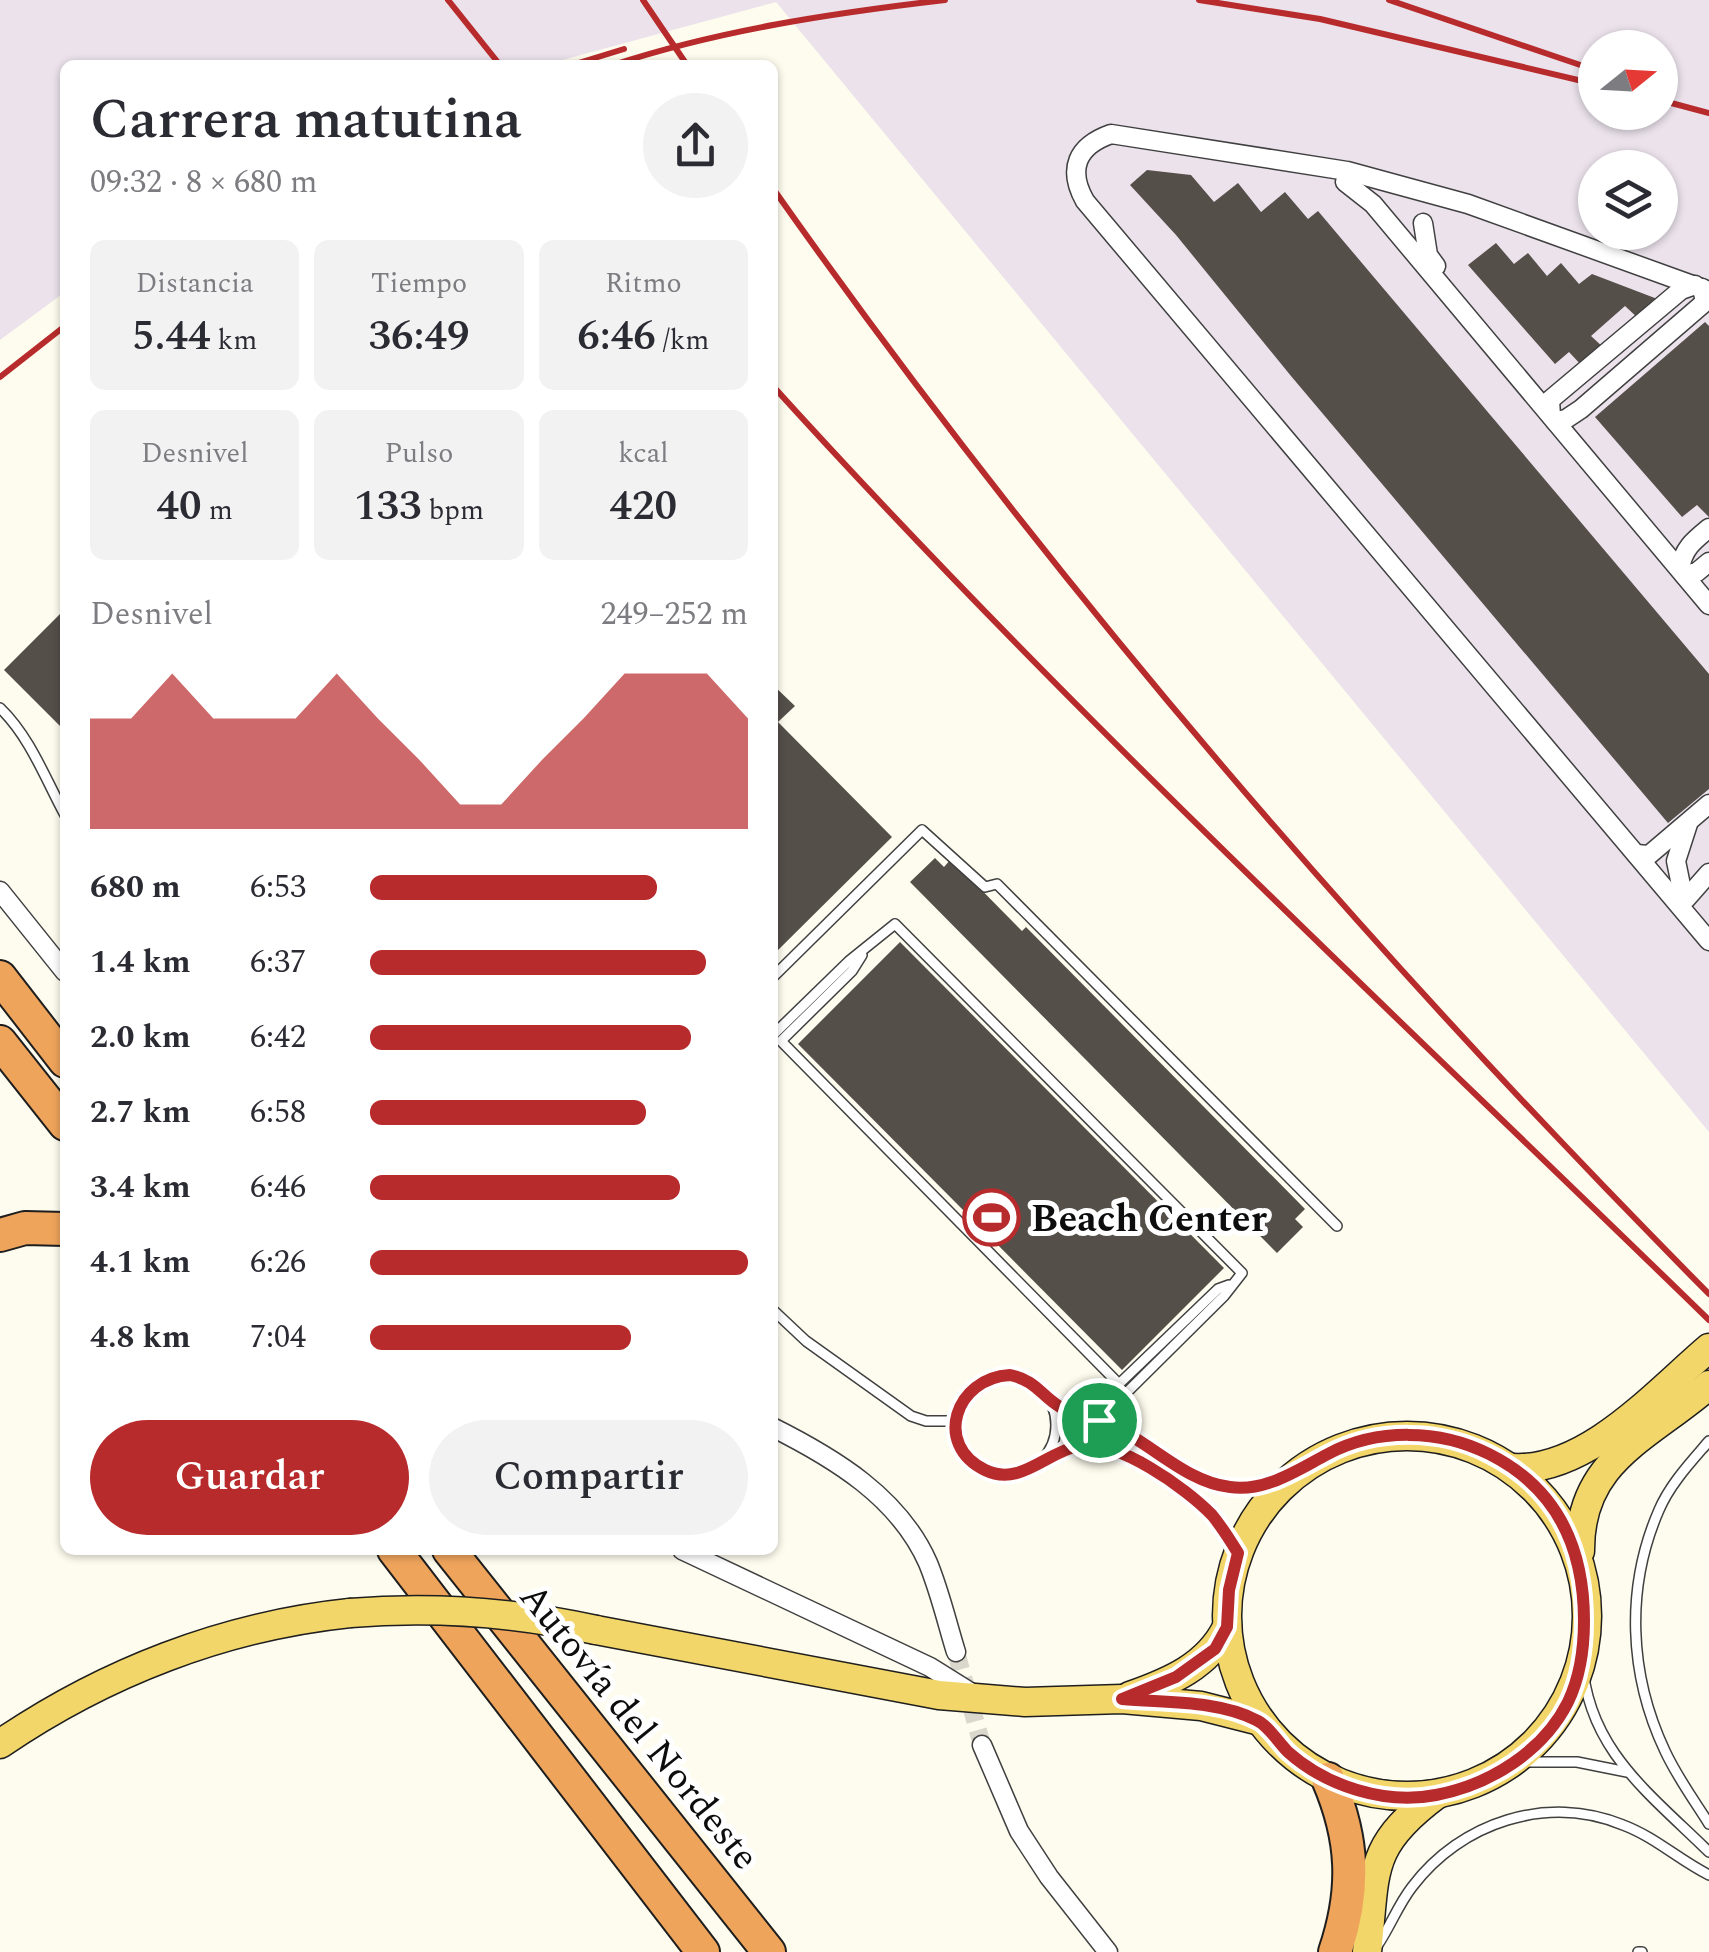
<!DOCTYPE html>
<html lang="es">
<head>
<meta charset="utf-8">
<style>
	:root { --surface:#fff; --page:#f2f2f3; --text:#2b2b33; --muted:#7c7c81; --accent:#b82b2c }
	body { margin:0; font-family:Spectral,serif; background:var(--page); color:var(--text); height:100vh; display:flex; flex-direction:column; font-size:38px; white-space:nowrap }
	* { box-sizing:border-box; margin:0 }
	p { font-size:32px; color:var(--muted) }
	.icon { flex:none; width:55px; height:55px; fill:none; stroke:currentColor; stroke-width:2; stroke-linecap:round; stroke-linejoin:round }
	.map { position:relative; flex:1; overflow:hidden }
	.details { position:absolute; left:60px; top:60px; width:718px; height:1495px; display:flex; flex-direction:column; background:var(--surface); border-radius:15px; box-shadow:0 2px 8px #0004 }
	.details>* { flex:none }
	.needle { width:65px; rotate:72deg }
	.fabs { position:absolute; left:1578px; top:30px; display:grid; gap:20px }
	.fabs a { display:grid; place-items:center; width:100px; height:100px; border-radius:50%; background:var(--surface); box-shadow:0 2px 8px #0004; font-size:50px }
	.pin { position:absolute; display:grid; place-items:center; width:85px; height:85px; color:#fff; margin:-42px; border:5px solid #fff; border-radius:50%; box-shadow:0 2px 10px #0007 }
	.round { display:grid; place-items:center; flex:none; width:105px; height:105px; border-radius:52px; background:var(--page) }
	.summary { display:flex; align-items:center; justify-content:space-between; height:170px; padding:0 30px }
	h1 { font-size:55px; font-weight:600; line-height:75px }
	.figures { display:grid; grid-template-columns:repeat(3,1fr); gap:15px; height:170px; padding:10px 30px }
	.figures div { display:grid; align-content:center; border-radius:15px; background:var(--page); text-align:center }
	.figures b { font-size:42px; font-weight:600 }
	.figures small { font-size:28px; font-weight:400 }
	.figures p { font-size:28px }
	.chart { height:280px; padding:20px 30px }
	.chart p { display:flex; justify-content:space-between }
	.chart svg { width:100%; height:180px; margin-top:10px; fill:var(--accent); opacity:.7 }
	.button { display:flex; gap:20px; margin-top:auto; padding:20px 30px }
	.button a { flex:1; height:115px; border-radius:60px; background:var(--accent); color:#fff; font-size:40px; font-weight:600; line-height:115px; text-align:center }
	.button a+a { background:var(--page); color:var(--text) }
	ul { padding:0 30px; list-style:none; font-size:32px }
	li { display:grid; grid-template-columns:160px 120px 1fr; align-items:center; height:75px }
	li i { height:25px; border-radius:12px; background:var(--accent) }
	.map>svg:first-child { display:block }
</style>
</head>
<body>
<div class="map">
<svg width="1709" height="1952" viewBox="0 0 1709 1952">
	<rect width="100%" height="100%" fill="#fefcee"/>
	<path fill="#ebe2ec" fill-rule="evenodd" d="M 0,0 L 1709,0 L 1709,1132 L 776,2 L 544,65 L 65,65 L 65,292 L 0,340 ZM 1595,48 L 1660,48 L 1660,112 L 1595,112 ZM 1595,168 L 1660,168 L 1660,232 L 1595,232 Z"/>
	<g fill="#554f4a">
		<polygon points="1147,170 1191,175 1214,202 1238,183 1261,212 1285,192 1308,219 1318,211 1709,674 1709,789 1668,823 1291,376 1176,235 1130,185"/>
		<polygon points="1496,243 1514,264 1528,253 1547,276 1561,263 1579,284 1592,274 1660,300 1639,319 1625,306 1591,336 1604,348 1583,367 1569,352 1555,364 1468,265"/>
		<polygon points="1705,322 1709,326 1709,517 1697,505 1682,517 1595,417"/>
		<polygon points="65,609 65,731 4,670"/>
		<polygon points="772,684 795,706 778,722 892,837 772,956"/>
		<polygon points="935,858 944,867 951,859 1022,931 1026,927 1305,1209 1295,1219 1303,1227 1277,1253 910,882"/>
		<polygon points="900,942 1224,1268 1122,1370 798,1044"/>
	</g>
	<g fill="none" stroke-linecap="round" stroke-linejoin="round">
		<polyline stroke="#dad8cc" stroke-width="18" stroke-dasharray="18 9" stroke-linecap="butt" points="956,1652 982,1745"/>
		<defs>
			<g id="service">
				<path d="M 0,708 C 30,737 45,778 65,815"/>
				<polyline points="862,955 852,971 781,1041 1119,1384 1218,1289 1229,1285"/>
				<polyline points="772,978 922,830 985,887 997,884 1337,1226"/>
				<polyline points="772,1036 849,961 895,924 1242,1273 1224,1296 1099,1420"/>
				<polyline points="772,1309 806,1341 911,1416 926,1421 956,1421"/>
				<circle cx="1006" cy="1425" r="50"/>
				<path d="M 1053,1402 C 1074,1417 1102,1420 1125,1432 C 1203,1474 1216,1512 1309,1464"/>
				<path d="M 1709,1441 C 1691,1462 1670,1484 1659,1510 C 1625,1588 1629,1675 1665,1751 C 1677,1777 1694,1800 1709,1824"/>
				<path d="M 1046,1460 C 1069,1447 1091,1439 1116,1451 C 1172,1482 1203,1499 1238,1553"/>
				<path d="M 1582,1659 C 1587,1749 1649,1793 1709,1852"/>
				<polyline points="1516,1762 1577,1762 1627,1772"/>
				<path d="M 1377,1946 C 1390,1927 1398,1905 1412,1887 C 1461,1822 1547,1794 1623,1825 C 1655,1837 1679,1860 1709,1875"/>
				<polyline points="1638,1952 1642,1952"/>
			</g>
			<g id="minor">
				<polyline points="1345,182 1373,204 1709,605"/>
				<polyline points="1423,223 1428,255 1436,266"/>
				<path d="M 1709,291 L 1468,204 L 1347,171 L 1111,134 C 1077,146 1067,169 1085,201 L 1709,941"/>
				<polyline points="1551,416 1550,400 1681,290 1695,285"/>
				<polyline points="1555,421 1566,419 1581,409 1705,302 1702,288"/>
				<path d="M 1680,569 C 1683,549 1693,541 1709,528"/>
				<polyline points="1684,575 1697,572 1709,562"/>
				<polyline points="1636,854 1649,855 1709,804"/>
				<polyline points="0,891 65,972"/>
				<polyline points="1683,895 1676,861 1688,824"/>
				<polyline points="1686,899 1709,873"/>
				<path d="M 772,1427 C 834,1458 899,1497 928,1563 C 940,1592 947,1623 956,1652"/>
				<polyline points="682,1550 930,1667 978,1697"/>
				<polyline points="982,1745 1019,1831 1049,1877 1108,1952"/>
			</g>
			<g id="primary">
				<circle cx="1407" cy="1616" r="180"/>
				<path d="M 1513,1468 C 1587,1472 1656,1393 1709,1348"/>
				<path d="M 1580,1551 C 1579,1460 1648,1438 1709,1385"/>
				<polyline points="596,1630 939,1695 1025,1702 1122,1699 1201,1706 1260,1721"/>
				<path d="M 1130,1696 C 1170,1682 1208,1666 1227,1627"/>
				<path d="M 0,1744 C 104,1673 224,1626 350,1613"/>
				<path d="M 1367,1952 C 1376,1872 1366,1847 1436,1795"/>
			</g>
			<g id="motorway">
				<polyline points="0,977 65,1061"/>
				<polyline points="0,1042 65,1124"/>
				<polyline points="0,1235 25,1228 65,1229"/>
				<polyline points="394,1550 703,1952"/>
				<polyline points="449,1550 769,1952"/>
				<path d="M 1328,1779 C 1354,1839 1356,1890 1335,1952"/>
			</g>
		</defs>
		<use href="#service" stroke="#404040" stroke-width="12"/>
		<use href="#minor" stroke="#404040" stroke-width="21"/>
		<use href="#primary" stroke="#1e1e1e" stroke-width="31"/>
		<use href="#motorway" stroke="#1e1e1e" stroke-width="36"/>
		<use href="#service" stroke="#fff" stroke-width="9"/>
		<use href="#minor" stroke="#fff" stroke-width="18"/>
		<use href="#primary" stroke="#f3d669" stroke-width="28"/>
		<use href="#motorway" stroke="#efa45c" stroke-width="32"/>
		<g stroke="#b82b2c" stroke-width="6">
			<polyline points="448,0 500,65"/>
			<polyline points="643,0 687,65"/>
			<polyline points="1199,0 1320,19 1595,84"/>
			<polyline points="1389,0 1595,70"/>
			<polyline points="572,65 624,49"/>
			<path d="M 613,65 C 720,30 833,13 945,0"/>
			<polyline points="1660,100 1709,113"/>
			<path d="M 772,187 C 1051,583 1368,950 1709,1294"/>
			<polyline points="0,377 65,326"/>
			<path d="M 772,385 C 1068,712 1393,1012 1709,1320"/>
		</g>
		<defs>
			<path id="primary-bridge" d="M 350,1613 C 433,1606 514,1612 596,1630"/>
		</defs>
		<use href="#primary-bridge" stroke="#1e1e1e" stroke-width="31" stroke-linecap="butt"/>
		<use href="#primary-bridge" stroke="#f3d669" stroke-width="28"/>
	</g>
	<g fill="none" stroke-linecap="round" stroke-linejoin="round">
		<defs>
			<path id="route" d="M 1010,1375 C 1037,1381 1039,1394 1060,1407 C 1077,1417 1098,1419 1117,1428 C 1154,1446 1187,1482 1230,1487 C 1266,1492 1297,1470 1328,1454 C 1377,1428 1440,1429 1489,1454 C 1557,1488 1584,1548 1584,1621 C 1584,1649 1580,1677 1568,1702 C 1543,1752 1489,1785 1436,1795 C 1385,1805 1326,1786 1288,1752 C 1278,1742 1268,1725 1256,1720 C 1217,1700 1165,1703 1122,1699 L 1176,1677 L 1215,1649 L 1227,1627 L 1229,1590 L 1238,1553 C 1230,1540 1222,1527 1212,1515 C 1186,1488 1116,1438 1078,1446 C 1045,1453 1020,1487 985,1470 C 933,1445 955,1378 1010,1375 Z"/>
		</defs>
		<use href="#route" stroke="#fff" stroke-width="20"/>
		<use href="#route" stroke="#b82b2c" stroke-width="12"/>
	</g>
	<defs>
		<symbol id="stadium-ring" viewBox="-11 -11 22 22"><circle r="9.5" fill="#fff" stroke="#b82b2c" stroke-width="1.5"/><path d="M0-5a6.5 5 0 1 0 0 10a6.5 5 0 1 0 0-10ZM-3.5-1.8h7v3.6h-7Z" fill="#b82b2c"/></symbol>
	</defs>
	<g fill-rule="evenodd">
		<use href="#stadium-ring" x="960" y="1186" width="63" height="63"/>
	</g>
	<g text-anchor="middle" stroke-width="10" stroke-linejoin="round" paint-order="stroke">
		<g font-size="38" font-weight="bold" fill="#0d0d0d" stroke="#fff" text-anchor="start">
			<text x="1031" y="1231">Beach Center</text>
		</g>
		<g font-size="38" fill="#0d0d0d" stroke="#fff">
			<text transform="translate(640 1726) rotate(51)" y="13">Autovía del Nordeste</text>
		</g>
	</g>
</svg>
<div class="fabs">
<a><svg class="needle" viewBox="-14 -14 28 28"><path d="M0-13l5 13h-10z" fill="#e53935"/><path d="M0 13l5-13h-10z" fill="#7c7c81"/></svg></a>
<a><svg class="icon" aria-label="layers" viewBox="0 0 24 24"><path d="M12 4l9 5-9 5-9-5zM3 14l9 5 9-5"/></svg></a>
</div>
<div class="pin" style="left:1099px;top:1420px;background:#1e9e55"><svg class="icon" aria-label="arrive" viewBox="0 0 24 24"><path d="M6 21V4h12l-3 4 3 4H6"/></svg></div>
<section class="details">
<div class="summary"><div><h1>Carrera matutina</h1><p>09:32 · 8 × 680 m</p></div><a class="round"><svg class="icon" aria-label="share" viewBox="0 0 24 24"><path d="M12 15V3M7 8l5-5 5 5M5 13v7h14v-7"/></svg></a></div>
<div class="figures">
<div><p>Distancia</p><b>5.44<small> km</small></b></div>
<div><p>Tiempo</p><b>36:49</b></div>
<div><p>Ritmo</p><b>6:46<small> /km</small></b></div>
</div>
<div class="figures">
<div><p>Desnivel</p><b>40<small> m</small></b></div>
<div><p>Pulso</p><b>133<small> bpm</small></b></div>
<div><p>kcal</p><b>420</b></div>
</div>
<div class="chart"><p><span>Desnivel</span>249–252 m</p>
<svg viewBox="0 0 160 44" preserveAspectRatio="none"><path d="M0 44V17L10 17L20 6L30 17L40 17L50 17L60 6L70 17L80 27L90 38L100 38L110 27L120 17L130 6L140 6L150 6L160 17V44z"/></svg>
</div>
<ul>
<li><b>680 m</b>6:53<i style="width:76%"></i></li>
<li><b>1.4 km</b>6:37<i style="width:89%"></i></li>
<li><b>2.0 km</b>6:42<i style="width:85%"></i></li>
<li><b>2.7 km</b>6:58<i style="width:73%"></i></li>
<li><b>3.4 km</b>6:46<i style="width:82%"></i></li>
<li><b>4.1 km</b>6:26<i style="width:100%"></i></li>
<li><b>4.8 km</b>7:04<i style="width:69%"></i></li>
</ul>
<div class="button"><a>Guardar</a><a>Compartir</a></div>
</section>
</div>
</body>
</html>
